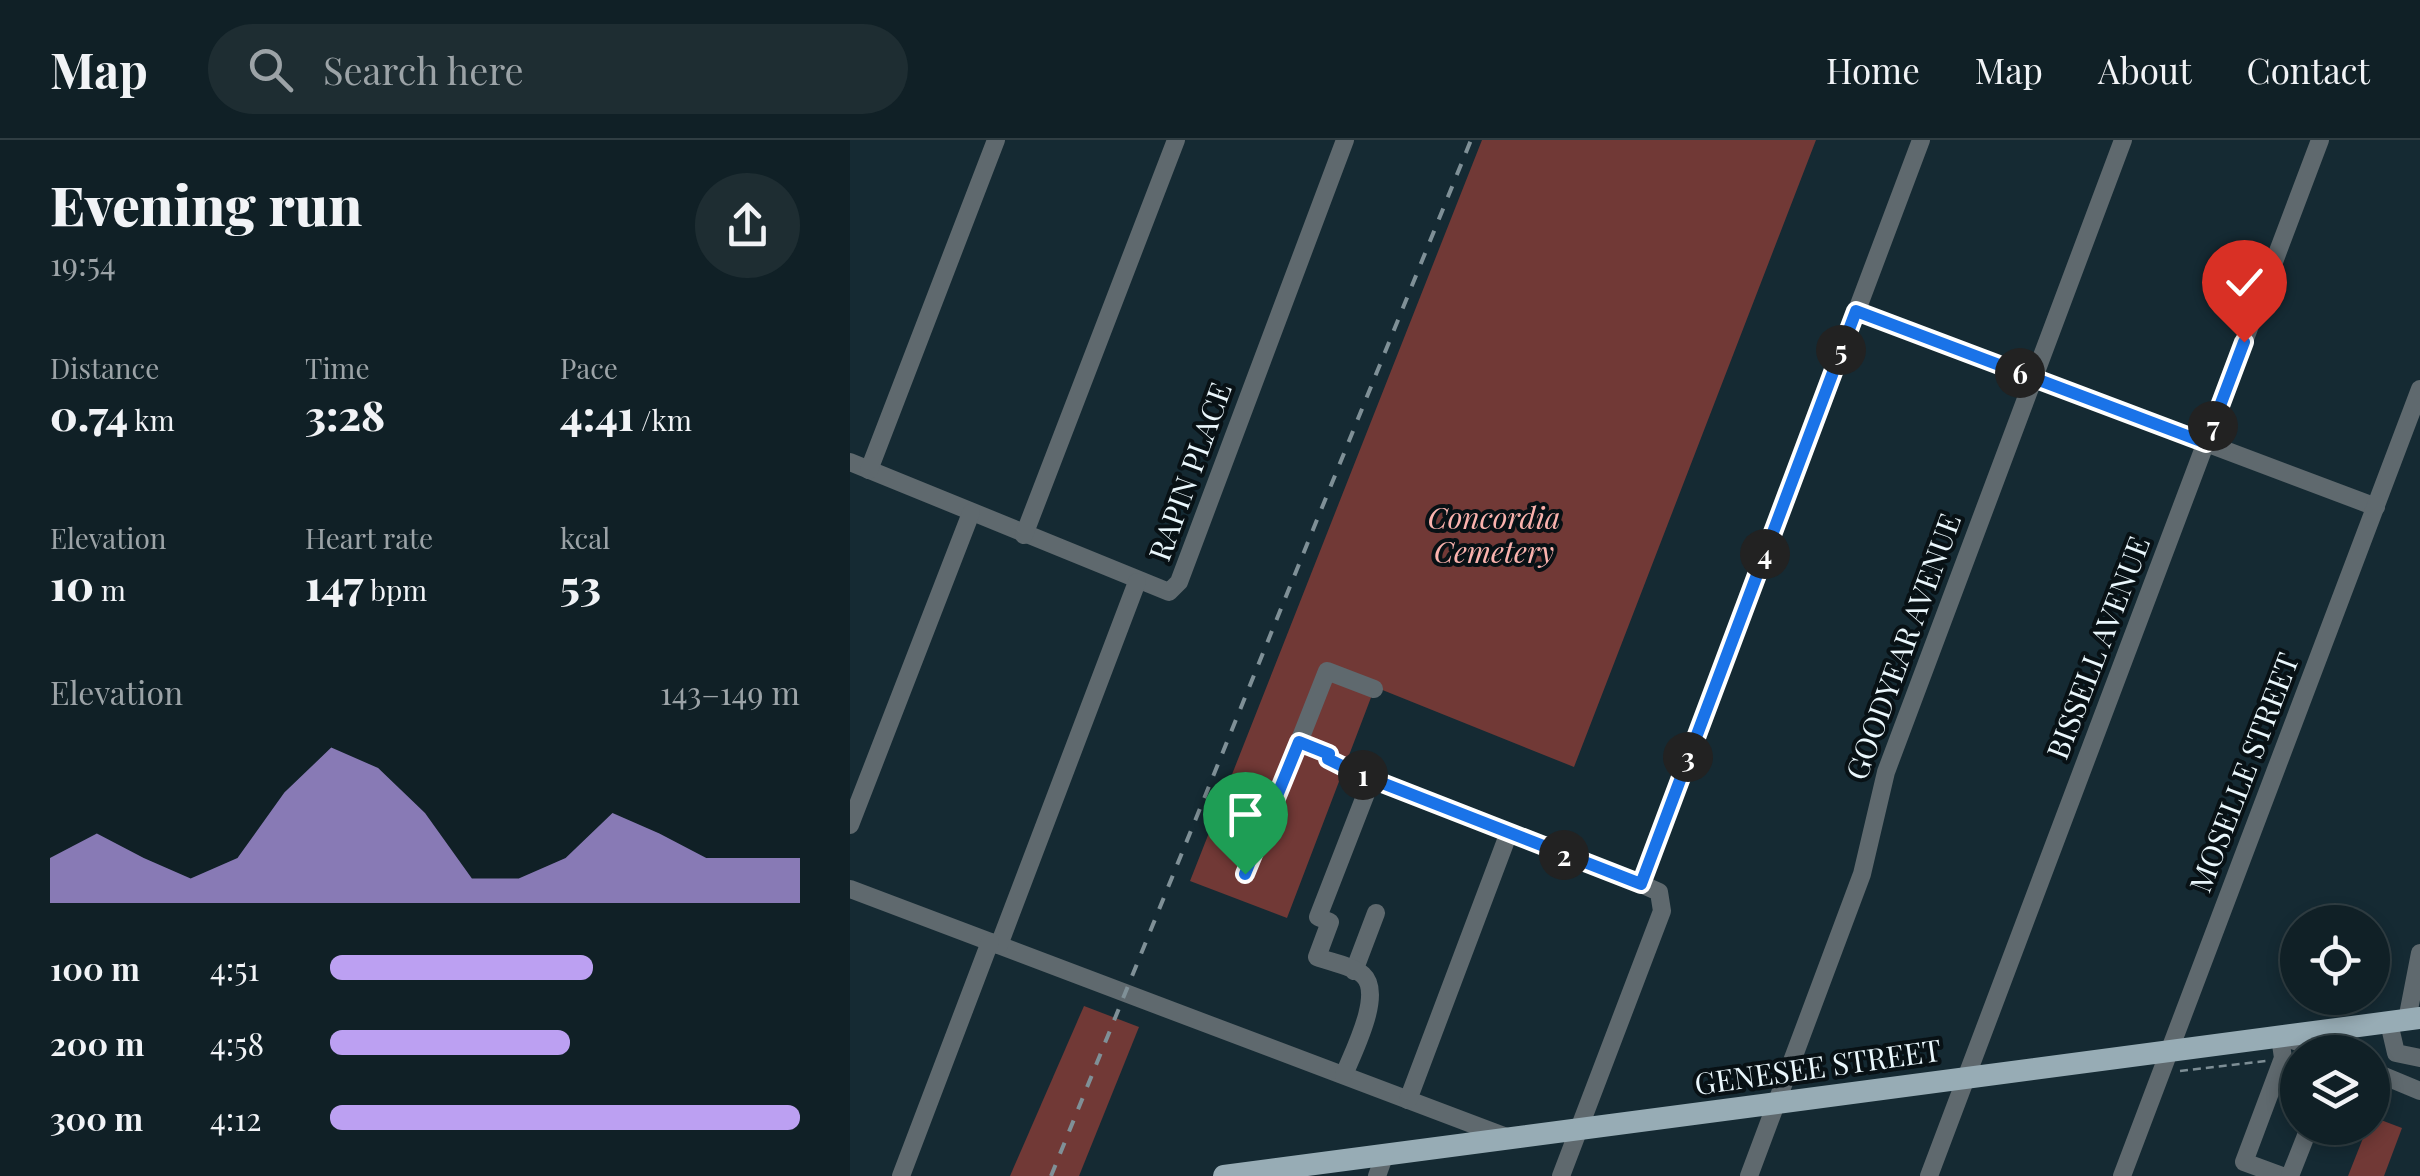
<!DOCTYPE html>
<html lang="en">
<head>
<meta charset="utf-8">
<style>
	:root { --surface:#102026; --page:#1e2d32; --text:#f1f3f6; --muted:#9ca3a7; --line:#303e43; --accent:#bca0f2 }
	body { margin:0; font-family:"Playfair Display",serif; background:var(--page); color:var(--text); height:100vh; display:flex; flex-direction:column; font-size:38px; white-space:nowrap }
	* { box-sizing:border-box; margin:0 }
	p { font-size:32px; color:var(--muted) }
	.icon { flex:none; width:55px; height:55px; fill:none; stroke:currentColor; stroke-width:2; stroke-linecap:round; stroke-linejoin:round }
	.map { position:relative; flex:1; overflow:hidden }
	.panel { display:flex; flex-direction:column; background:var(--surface); width:850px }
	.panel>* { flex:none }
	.controls { position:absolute; left:1430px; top:765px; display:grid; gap:20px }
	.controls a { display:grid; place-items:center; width:110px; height:110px; border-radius:50%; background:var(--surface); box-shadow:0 5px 15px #0003,0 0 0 2px var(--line); font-size:50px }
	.pin { position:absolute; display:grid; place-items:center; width:85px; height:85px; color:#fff; margin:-102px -42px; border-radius:50% 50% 50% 0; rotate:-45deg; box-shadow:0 0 10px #0007 }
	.pin .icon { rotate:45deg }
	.km { position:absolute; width:50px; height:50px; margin:-25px; border-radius:50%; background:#222; color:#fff; font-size:28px; line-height:50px; text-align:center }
	.round { display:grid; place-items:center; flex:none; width:105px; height:105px; border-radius:52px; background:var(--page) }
	.head { display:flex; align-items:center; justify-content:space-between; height:170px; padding:0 50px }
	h1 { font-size:55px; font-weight:800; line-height:75px }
	.metrics { display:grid; grid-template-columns:repeat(3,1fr); gap:15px; height:170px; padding:10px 50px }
	.metrics div { display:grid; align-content:center }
	.metrics b { font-size:42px; font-weight:800 }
	.metrics small { font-size:28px; font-weight:400 }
	.metrics p { font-size:28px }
	.chart { height:280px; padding:20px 50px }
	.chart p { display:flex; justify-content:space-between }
	.chart svg { width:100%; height:180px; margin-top:10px; fill:var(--accent); opacity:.7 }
	ul { padding:0 50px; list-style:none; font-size:32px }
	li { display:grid; grid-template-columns:160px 120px 1fr; align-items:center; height:75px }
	li i { height:25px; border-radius:12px; background:var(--accent) }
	header { display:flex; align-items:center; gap:60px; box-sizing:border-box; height:140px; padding:0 50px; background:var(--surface); border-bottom:2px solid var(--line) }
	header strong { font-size:48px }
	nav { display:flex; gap:55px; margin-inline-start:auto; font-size:35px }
	.search { width:700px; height:90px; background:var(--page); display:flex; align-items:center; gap:25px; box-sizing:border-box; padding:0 35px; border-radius:55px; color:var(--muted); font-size:38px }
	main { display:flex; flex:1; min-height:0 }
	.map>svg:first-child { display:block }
</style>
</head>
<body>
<header>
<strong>Map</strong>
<div class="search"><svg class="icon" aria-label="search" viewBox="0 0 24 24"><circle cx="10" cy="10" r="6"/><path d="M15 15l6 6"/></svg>Search here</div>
<nav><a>Home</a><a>Map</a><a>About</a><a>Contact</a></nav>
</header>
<main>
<section class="panel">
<div class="head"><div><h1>Evening run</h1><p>19:54</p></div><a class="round"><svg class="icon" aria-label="share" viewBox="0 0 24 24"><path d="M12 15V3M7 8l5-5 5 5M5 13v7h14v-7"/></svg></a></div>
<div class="metrics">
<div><p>Distance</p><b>0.74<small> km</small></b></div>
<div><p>Time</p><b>3:28</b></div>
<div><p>Pace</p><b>4:41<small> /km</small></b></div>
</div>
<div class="metrics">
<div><p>Elevation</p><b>10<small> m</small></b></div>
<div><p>Heart rate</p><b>147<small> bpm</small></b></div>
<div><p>kcal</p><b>53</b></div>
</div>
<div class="chart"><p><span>Elevation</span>143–149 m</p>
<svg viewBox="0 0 160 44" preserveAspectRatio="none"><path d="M0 44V33L10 27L20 33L30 38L40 33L50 17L60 6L70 11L80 22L90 38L100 38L110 33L120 22L130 27L140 33L150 33L160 33V44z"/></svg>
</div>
<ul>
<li><b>100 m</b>4:51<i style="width:56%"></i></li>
<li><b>200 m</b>4:58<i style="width:51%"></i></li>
<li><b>300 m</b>4:12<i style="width:100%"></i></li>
</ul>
</section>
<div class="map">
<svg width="1570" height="1036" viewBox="0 0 1570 1036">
	<rect width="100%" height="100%" fill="#152a33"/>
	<g fill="#713936">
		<polygon points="632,0 966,0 724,627 525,547 437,778 340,741"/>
		<polygon points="234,866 289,887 229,1036 160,1036"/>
		<polygon points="1523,977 1552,988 1534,1036 1498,1036 1517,988 1522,988"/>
	</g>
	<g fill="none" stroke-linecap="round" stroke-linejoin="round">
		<g stroke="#7d8e95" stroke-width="2.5" stroke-dasharray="8 5" stroke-linecap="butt">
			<polyline points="1514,908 1519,908"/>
			<polyline points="1330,931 1416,921"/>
		</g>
		<g stroke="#5f696e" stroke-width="18">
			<polyline points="1006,171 1526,367"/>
			<polyline points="0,322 319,452 329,442 495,0"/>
			<polyline points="19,330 146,0"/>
			<polyline points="174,395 326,0"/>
			<polyline points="449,602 477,531 524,549"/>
			<polyline points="0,685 121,373"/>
			<polyline points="395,733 449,602 479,614 478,619 504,632 791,744"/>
			<polyline points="0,749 659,998"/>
			<polyline points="149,805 287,442"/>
			<polyline points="504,831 526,773"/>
			<polyline points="1557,880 1570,813"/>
			<polyline points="1539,883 1546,913 1570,918"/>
			<polyline points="1430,897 1433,918 1394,1022 1432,1036"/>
			<polyline points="1433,897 1478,912"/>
			<polyline points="1522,931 1570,951"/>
			<path d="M 494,935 C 502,914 534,854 513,835 C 503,826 480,822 467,817 L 480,782 L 468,777 L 522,638"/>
			<polyline points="558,960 658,695"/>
			<polyline points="51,1036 140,802"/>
			<polyline points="527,1036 535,1014"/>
			<polyline points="711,1036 812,771 809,752 791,744 1071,0"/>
			<polyline points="899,1036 1012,734 1036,632 1273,0"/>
			<polyline points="1079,1036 1470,0"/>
			<polyline points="1272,1036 1570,249"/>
			<polyline points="1440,1036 1459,988"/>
		</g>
		<polyline stroke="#97acb5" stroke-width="22" points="374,1036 1570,878"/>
		<polyline stroke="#7f9097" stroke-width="4" stroke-dasharray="12 12" stroke-linecap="butt" points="201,1036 621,0"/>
	</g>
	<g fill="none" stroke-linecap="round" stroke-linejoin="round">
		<defs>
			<polyline id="route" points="395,734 449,602 479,614 478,619 504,632 791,744 1006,171 1356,303 1394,202"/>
		</defs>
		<use href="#route" stroke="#fff" stroke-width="20"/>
		<use href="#route" stroke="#1a73e8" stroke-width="12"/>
	</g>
	<g text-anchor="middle" stroke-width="8" stroke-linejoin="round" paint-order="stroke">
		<g font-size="30" fill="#eaf7fc" stroke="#081115">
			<text transform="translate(341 332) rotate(-70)" y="10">RAPIN PLACE</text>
			<text transform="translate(1054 507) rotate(-70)" y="10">GOODYEAR AVENUE</text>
			<text transform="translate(1249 508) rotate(-69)" y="10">BISSELL AVENUE</text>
			<text transform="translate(1395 633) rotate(-69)" y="10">MOSELLE STREET</text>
			<text transform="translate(968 928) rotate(-8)" y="10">GENESEE STREET</text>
		</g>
		<g font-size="30" font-style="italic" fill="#fbb3ae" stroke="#081115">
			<text x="644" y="389">Concordia<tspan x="644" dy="34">Cemetery</tspan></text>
		</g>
	</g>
</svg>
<div class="controls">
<a><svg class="icon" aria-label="locate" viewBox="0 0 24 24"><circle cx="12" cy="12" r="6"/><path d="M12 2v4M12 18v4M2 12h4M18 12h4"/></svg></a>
<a><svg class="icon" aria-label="layers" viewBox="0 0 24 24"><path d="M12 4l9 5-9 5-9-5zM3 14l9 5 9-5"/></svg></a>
</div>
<div class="pin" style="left:395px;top:734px;background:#1e9e55"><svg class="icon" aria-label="arrive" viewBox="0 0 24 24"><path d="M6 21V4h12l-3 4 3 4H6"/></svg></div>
<div class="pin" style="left:1394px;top:202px;background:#d93025"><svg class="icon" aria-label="check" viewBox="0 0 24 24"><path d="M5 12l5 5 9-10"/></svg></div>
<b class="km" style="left:513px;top:635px">1</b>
<b class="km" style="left:714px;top:715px">2</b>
<b class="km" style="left:838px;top:617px">3</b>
<b class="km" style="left:915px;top:414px">4</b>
<b class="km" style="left:991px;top:210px">5</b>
<b class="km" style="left:1170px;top:233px">6</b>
<b class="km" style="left:1363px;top:286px">7</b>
</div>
</main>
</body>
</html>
